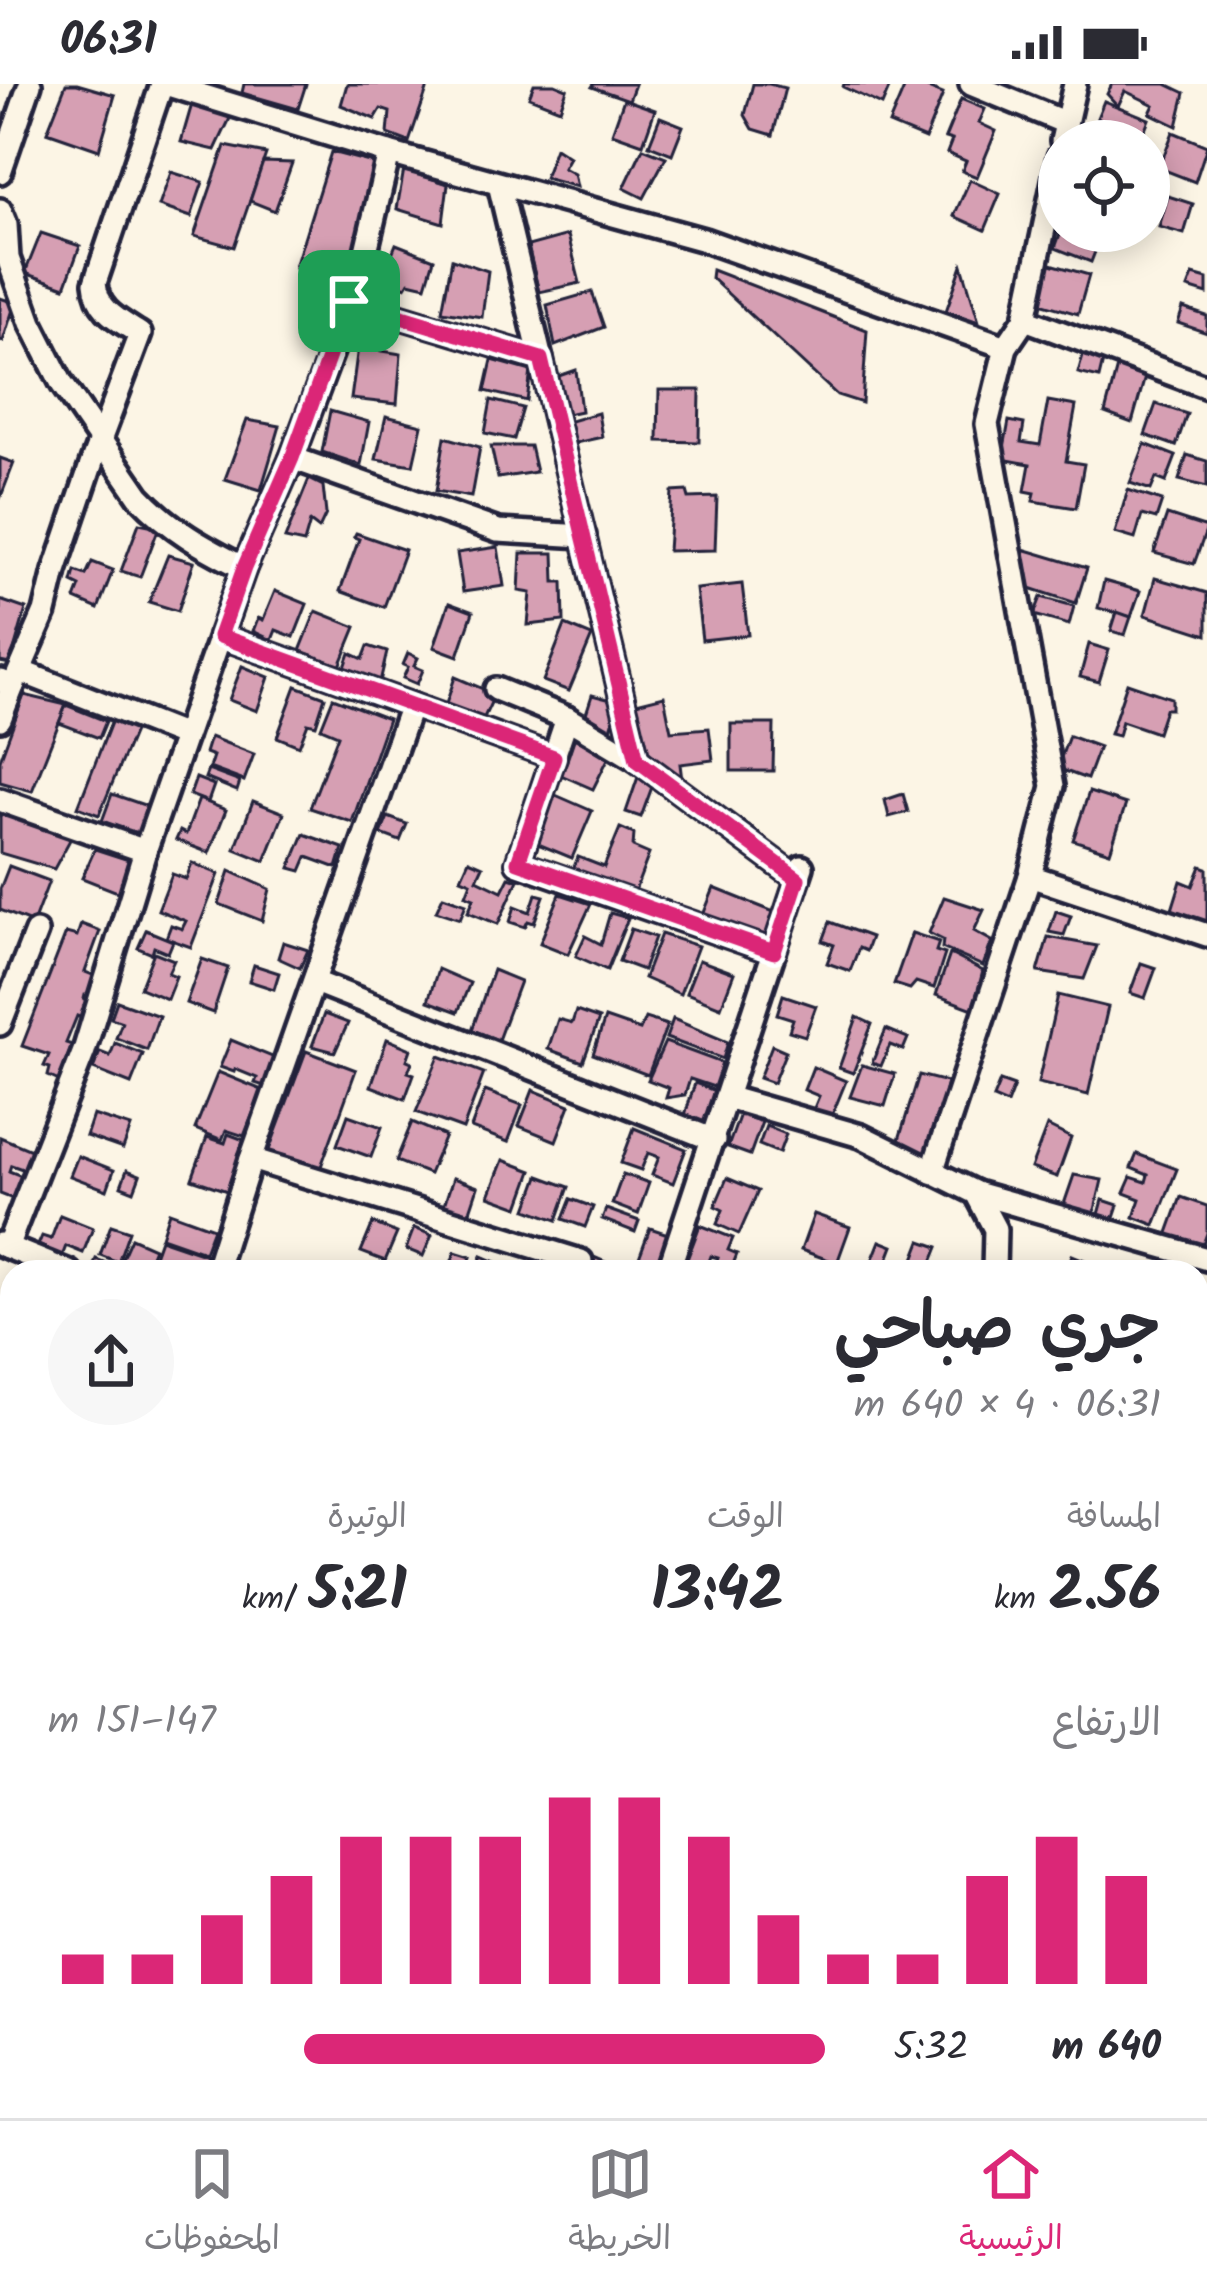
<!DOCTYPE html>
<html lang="ar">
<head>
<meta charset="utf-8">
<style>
	:root { --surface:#fff; --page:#f7f7f7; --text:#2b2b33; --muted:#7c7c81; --line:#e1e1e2; --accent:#db2777 }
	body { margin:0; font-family:Kalam,"Playpen Sans Arabic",sans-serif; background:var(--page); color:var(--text); direction:rtl; height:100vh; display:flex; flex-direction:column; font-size:45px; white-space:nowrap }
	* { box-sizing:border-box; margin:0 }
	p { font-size:39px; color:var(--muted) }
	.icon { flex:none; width:66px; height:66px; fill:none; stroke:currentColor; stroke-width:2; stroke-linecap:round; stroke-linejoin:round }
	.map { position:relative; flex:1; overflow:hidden; direction:ltr }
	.side { position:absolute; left:0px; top:1176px; width:1209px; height:858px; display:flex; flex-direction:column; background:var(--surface); border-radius:36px 36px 0 0; box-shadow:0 6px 30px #0003; direction:rtl }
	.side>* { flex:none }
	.controls { position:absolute; left:1038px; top:36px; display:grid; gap:24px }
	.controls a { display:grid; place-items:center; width:132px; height:132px; border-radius:50%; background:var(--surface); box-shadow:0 6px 30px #0003; font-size:60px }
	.pin { position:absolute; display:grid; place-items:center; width:102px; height:102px; color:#fff; margin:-51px; border-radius:24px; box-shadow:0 6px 18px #0006 }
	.round { display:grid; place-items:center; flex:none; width:126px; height:126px; border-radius:63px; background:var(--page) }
	.head { display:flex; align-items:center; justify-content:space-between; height:204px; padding:0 48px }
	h1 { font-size:66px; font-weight:600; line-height:90px }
	.metrics { display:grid; grid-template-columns:repeat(3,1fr); gap:18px; height:204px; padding:12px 48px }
	.metrics div { display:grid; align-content:center }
	.metrics b { font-size:60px; font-weight:600 }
	.metrics small { font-size:33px; font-weight:400 }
	.metrics p { font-size:33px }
	.chart { height:336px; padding:24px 48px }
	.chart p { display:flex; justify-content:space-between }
	.chart svg { width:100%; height:216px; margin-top:12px; stroke:var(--accent); stroke-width:6 }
	ul { padding:0 48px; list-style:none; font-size:39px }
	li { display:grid; grid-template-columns:192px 144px 1fr; align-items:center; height:90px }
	li i { height:30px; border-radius:15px; background:var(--accent) }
	.status { display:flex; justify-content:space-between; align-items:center; height:84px; padding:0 60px; background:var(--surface); direction:ltr }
	.status svg { height:33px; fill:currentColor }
	.tab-bar { display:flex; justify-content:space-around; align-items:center; height:168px; border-top:3px solid var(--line); background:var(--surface); font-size:33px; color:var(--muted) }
	.tab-bar a { display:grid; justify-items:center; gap:6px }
	.tab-bar .selected { color:var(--accent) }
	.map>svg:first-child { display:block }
</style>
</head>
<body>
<div class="status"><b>06:31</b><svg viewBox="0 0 49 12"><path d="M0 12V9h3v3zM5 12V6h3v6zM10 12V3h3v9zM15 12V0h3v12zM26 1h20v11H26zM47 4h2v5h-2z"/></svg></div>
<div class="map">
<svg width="1207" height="2034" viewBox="0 0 1207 2034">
	<rect width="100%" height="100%" fill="#fcf5e5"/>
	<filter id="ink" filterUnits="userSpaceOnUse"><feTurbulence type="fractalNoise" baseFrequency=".00833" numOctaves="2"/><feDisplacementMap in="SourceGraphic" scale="24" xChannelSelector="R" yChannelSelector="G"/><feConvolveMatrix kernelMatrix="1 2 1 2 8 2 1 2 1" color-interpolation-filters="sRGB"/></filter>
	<g filter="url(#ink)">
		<g fill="#d69fb3" stroke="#22223b" stroke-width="3">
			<polygon points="66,0 77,0 115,11 99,66 47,48"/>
			<polygon points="244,0 306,0 298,25 242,9"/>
			<polygon points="347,0 429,0 409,58 388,50 390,28 381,25 375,35 341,21"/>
			<polygon points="534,0 555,0 567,5 560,25 529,13"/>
			<polygon points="594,0 635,0 629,16 592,3"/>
			<polygon points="753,0 769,0 785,4 773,51 753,45 745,31"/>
			<polygon points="844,0 891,0 882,21 843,3"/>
			<polygon points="906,0 918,0 943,10 925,55 889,40"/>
			<polygon points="1112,0 1166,0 1185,9 1177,42 1150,29 1154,21 1125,7 1118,22 1107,10"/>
			<polygon points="624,15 655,26 643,60 612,49"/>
			<polygon points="961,15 985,25 979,39 996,47 977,93 962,87 966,77 947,69 952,56 945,54"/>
			<polygon points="1104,17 1149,35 1140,57 1096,57 1104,37 1097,34"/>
			<polygon points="192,20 233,28 215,66 181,58"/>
			<polygon points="660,33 683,42 672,70 649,61"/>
			<polygon points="1173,48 1207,62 1195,98 1159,84"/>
			<polygon points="225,62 266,70 234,163 194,152"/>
			<polygon points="555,64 569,73 563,84 574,90 577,103 544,94"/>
			<polygon points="643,64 666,73 644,114 624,104"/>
			<polygon points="331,68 377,80 360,193 295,183"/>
			<polygon points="263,78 292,79 275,127 250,117"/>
			<polygon points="404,85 448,100 443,139 397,125"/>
			<polygon points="171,88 203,98 191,133 159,122"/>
			<polygon points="970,96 1000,110 985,146 954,132"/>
			<polygon points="1168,112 1193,120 1184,150 1159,143"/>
			<polygon points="1061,147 1103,147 1091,178 1055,164"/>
			<polygon points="41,149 80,162 65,203 25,189"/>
			<polygon points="568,151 580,199 539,208 528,162"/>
			<polygon points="396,160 434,175 426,202 409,198 406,203 382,194"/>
			<polygon points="452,175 488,187 482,233 442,227"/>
			<polygon points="1044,178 1089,191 1078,230 1033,217"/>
			<polygon points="962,181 979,238 946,227"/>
			<polygon points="712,186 867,246 862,319 837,311 711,194"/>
			<polygon points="1193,191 1207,195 1207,210 1188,204"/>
			<polygon points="592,208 604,243 555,262 547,221"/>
			<polygon points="0,214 15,219 3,257 0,256"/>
			<polygon points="1183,224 1207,232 1207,249 1178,239"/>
			<polygon points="358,263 401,270 397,320 351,315"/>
			<polygon points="1083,271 1103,277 1099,294 1078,289"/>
			<polygon points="492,276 531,287 527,317 485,307"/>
			<polygon points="1117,283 1145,293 1132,339 1105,329"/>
			<polygon points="576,286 581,327 562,331 553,294"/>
			<polygon points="659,306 700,306 699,358 658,357"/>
			<polygon points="491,316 523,324 514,355 485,349"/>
			<polygon points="1048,317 1076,322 1066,377 1084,380 1076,424 1033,417 1035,409 1025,407 1030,380 1002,375 1009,337 1024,340 1021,358 1040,361"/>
			<polygon points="1156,320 1187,330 1176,362 1145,351"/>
			<polygon points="330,327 369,338 361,381 322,368"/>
			<polygon points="598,329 602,353 571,360 567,338"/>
			<polygon points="386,332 422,341 413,381 376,375"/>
			<polygon points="247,336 280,342 261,406 225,395"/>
			<polygon points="445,353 480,363 471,413 436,407"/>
			<polygon points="1145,360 1176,372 1166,398 1156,394 1151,406 1130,399"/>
			<polygon points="491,362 530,362 536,388 498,394"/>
			<polygon points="1187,371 1207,377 1207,403 1179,396"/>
			<polygon points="0,374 14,379 0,415"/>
			<polygon points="309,395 323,402 326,430 319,445 310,438 304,459 285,455"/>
			<polygon points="1128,406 1162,417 1156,435 1142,431 1135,455 1115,449"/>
			<polygon points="687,407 689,414 717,413 715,466 668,467 672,408"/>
			<polygon points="1167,431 1207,444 1194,480 1154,469"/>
			<polygon points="139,439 159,443 140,493 121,487"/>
			<polygon points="356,449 405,466 384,523 340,507 359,455 354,453"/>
			<polygon points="498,463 504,502 463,508 457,469"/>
			<polygon points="1023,465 1087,484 1076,519 1030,504"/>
			<polygon points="521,469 554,469 555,498 563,498 564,537 528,541 531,509 519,507"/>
			<polygon points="168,471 194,478 178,527 149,518"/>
			<polygon points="92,478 113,486 98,525 75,515 80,502 72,498 75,487 86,491"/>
			<polygon points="1155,494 1207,509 1207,551 1145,531"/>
			<polygon points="1104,497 1140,507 1131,533 1098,524"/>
			<polygon points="742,500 748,551 702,556 696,505"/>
			<polygon points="275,507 307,520 294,553 276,546 272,556 253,547 258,534 263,536"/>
			<polygon points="1041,513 1074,522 1069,541 1034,531"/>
			<polygon points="0,516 26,525 10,580 0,578"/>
			<polygon points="449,519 473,528 458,572 434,563"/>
			<polygon points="316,527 356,543 340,582 300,567"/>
			<polygon points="1117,528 1131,533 1125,551 1111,547"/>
			<polygon points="565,541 592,552 569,607 543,597"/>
			<polygon points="1089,560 1109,566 1099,598 1080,593"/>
			<polygon points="368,562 387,568 379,602 343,589 350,569 363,575"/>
			<polygon points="408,569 418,574 414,582 423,586 417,600 403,594 408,583 403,581"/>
			<polygon points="242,582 269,593 257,627 229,616"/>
			<polygon points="455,593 495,610 482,638 444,626"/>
			<polygon points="1127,599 1171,614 1171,625 1165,625 1157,649 1122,637 1118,652 1110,650"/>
			<polygon points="296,602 325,613 316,641 308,639 299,662 277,653"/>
			<polygon points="24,611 66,621 32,707 0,698 0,676"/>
			<polygon points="592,611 619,618 610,649 583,639"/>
			<polygon points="664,612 671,647 709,644 713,676 680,680 682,696 651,680 636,619"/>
			<polygon points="333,614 388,635 352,738 310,724 338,651 321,644"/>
			<polygon points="66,621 106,637 99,654 59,639"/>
			<polygon points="112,636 135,645 99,731 78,723"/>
			<polygon points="731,640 774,640 773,687 731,687"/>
			<polygon points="1069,652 1099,663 1087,695 1057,684"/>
			<polygon points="210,653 254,670 244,697 209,684 213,672 205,669"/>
			<polygon points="574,654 609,673 593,705 561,691"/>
			<polygon points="208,686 240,698 237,707 205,694"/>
			<polygon points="638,693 652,703 641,733 626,728"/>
			<polygon points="196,694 214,701 208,718 190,711"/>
			<polygon points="1089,708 1126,720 1110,768 1073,756"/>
			<polygon points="551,709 592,727 572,774 538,760"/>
			<polygon points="112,710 153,724 143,751 102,737"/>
			<polygon points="903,710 908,728 889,733 885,716"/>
			<polygon points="199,715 226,726 209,769 176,756 180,747 186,750"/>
			<polygon points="253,717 284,729 265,777 235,765"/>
			<polygon points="0,720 77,743 54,785 0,769"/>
			<polygon points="388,733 407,740 400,757 381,750"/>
			<polygon points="620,744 634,750 633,763 649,770 633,812 572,788 578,773 604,783"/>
			<polygon points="304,750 343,764 337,784 307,773 301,787 290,784"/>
			<polygon points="95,765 135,778 125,811 82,794"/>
			<polygon points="469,776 483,782 477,795 502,807 509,793 518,796 498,840 468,828 474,814 466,811 471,798 461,794"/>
			<polygon points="192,779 219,790 191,863 166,854 171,841 182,845 186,837 158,826 172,790 186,795"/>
			<polygon points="9,782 49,797 33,839 0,826 0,805"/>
			<polygon points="1201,782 1207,784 1207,844 1170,832 1181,797 1193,802"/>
			<polygon points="230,787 270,805 262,837 219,820"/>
			<polygon points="714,804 774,828 765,858 701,836"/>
			<polygon points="536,810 544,812 534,839 528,837 525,843 510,838 515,822 530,828"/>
			<polygon points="560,810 591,820 568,870 540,859"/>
			<polygon points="443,812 466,820 460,835 436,827"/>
			<polygon points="944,813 984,826 974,847 992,857 983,882 942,864 943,856 929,849"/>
			<polygon points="1056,827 1071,832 1064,851 1049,848"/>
			<polygon points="610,829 628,834 607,886 576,872 585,852 601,860"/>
			<polygon points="830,838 871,853 866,867 859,864 850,887 827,879 834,861 823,857"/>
			<polygon points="81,840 100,847 85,888 98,893 91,911 85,911 84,915 91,919 84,935 77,932 66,959 72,961 59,997 48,992 50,984 44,982 49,971 22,962 66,849 77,852"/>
			<polygon points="631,845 655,853 643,886 619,877"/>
			<polygon points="146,846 173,857 168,869 154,863 152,870 138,864"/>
			<polygon points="912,849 939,858 936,867 945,870 934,904 916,898 910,905 894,900"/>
			<polygon points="661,850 698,862 680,910 644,894"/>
			<polygon points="1048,853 1097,862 1084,895 1038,888"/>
			<polygon points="283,858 308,866 300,884 278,874"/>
			<polygon points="154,868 174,876 168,889 176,892 167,915 140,904"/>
			<polygon points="950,870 983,887 973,925 936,911"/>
			<polygon points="202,875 228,884 213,929 186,919"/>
			<polygon points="699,876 734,889 721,923 686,909"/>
			<polygon points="1141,879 1156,884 1145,914 1130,909"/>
			<polygon points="254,881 279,889 274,905 249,897"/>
			<polygon points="438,885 470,899 458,928 428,917"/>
			<polygon points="493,886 520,897 498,956 472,946"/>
			<polygon points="783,911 816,922 805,952 789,947 793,935 777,930"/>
			<polygon points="1058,911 1108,923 1088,1011 1038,999"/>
			<polygon points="117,917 159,932 147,966 116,954 122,938 111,934"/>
			<polygon points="576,927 599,935 583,978 548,965 558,935 572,939"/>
			<polygon points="324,930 348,939 335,968 312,962"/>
			<polygon points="857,933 872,940 853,989 839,984"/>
			<polygon points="605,934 640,946 645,934 667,941 648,991 593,970"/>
			<polygon points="673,935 728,958 723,975 666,954"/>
			<polygon points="886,945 908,954 903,966 890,961 881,982 872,979"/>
			<polygon points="387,955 411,965 407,976 412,978 408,988 414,990 405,1015 371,1002"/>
			<polygon points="231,956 275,974 264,1002 255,999 257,994 235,985 234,988 220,983"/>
			<polygon points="665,958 722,979 714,1003 690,995 685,1011 666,1014 669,1004 648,996"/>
			<polygon points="115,959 143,970 131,1000 93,985 100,968 110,972"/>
			<polygon points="772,961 786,967 773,999 759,994"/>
			<polygon points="306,967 356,986 319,1088 268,1069"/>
			<polygon points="439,972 484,989 463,1045 416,1028"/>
			<polygon points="862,981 895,990 885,1022 850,1013"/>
			<polygon points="813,983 846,997 830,1036 812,1029 819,1012 804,1006"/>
			<polygon points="218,988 262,1006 244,1052 226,1046 222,1056 195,1045"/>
			<polygon points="919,991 947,998 930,1071 897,1062"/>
			<polygon points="1000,997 1014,1002 1007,1020 993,1014"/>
			<polygon points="695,999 715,1007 706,1039 685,1031"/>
			<polygon points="533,1006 570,1021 556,1057 519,1042"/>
			<polygon points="485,1007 522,1021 508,1058 471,1044"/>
			<polygon points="740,1030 762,1038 750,1071 728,1063"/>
			<polygon points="93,1031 131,1043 123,1065 86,1052"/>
			<polygon points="348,1031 382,1043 371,1073 337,1061"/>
			<polygon points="412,1038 445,1052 429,1090 396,1077"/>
			<polygon points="766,1042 786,1050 779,1069 759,1061"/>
			<polygon points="1047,1042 1071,1054 1057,1093 1031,1084"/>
			<polygon points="634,1044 686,1065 673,1099 652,1091 659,1073 648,1069 641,1086 621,1079"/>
			<polygon points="228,1050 244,1056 227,1107 192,1095 207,1053 225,1059"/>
			<polygon points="0,1053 36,1068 28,1087 11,1081 9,1087 22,1092 13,1115 0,1110"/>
			<polygon points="1137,1070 1177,1085 1155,1141 1134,1133 1140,1115 1124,1109 1131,1093 1146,1098 1148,1091 1131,1084"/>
			<polygon points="78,1072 114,1086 107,1106 70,1092"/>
			<polygon points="503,1076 532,1087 519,1123 489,1112"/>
			<polygon points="127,1086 140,1091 134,1107 121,1102"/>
			<polygon points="623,1090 649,1099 638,1130 612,1120"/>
			<polygon points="1074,1091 1102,1096 1094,1130 1063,1123"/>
			<polygon points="539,1092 569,1103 557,1136 527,1125"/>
			<polygon points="453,1094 478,1103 469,1130 444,1121"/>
			<polygon points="727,1094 758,1107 739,1150 717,1140 723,1126 715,1122"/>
			<polygon points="1181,1113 1207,1122 1207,1149 1199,1172 1164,1160"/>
			<polygon points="571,1115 593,1123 585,1143 563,1135"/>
			<polygon points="1103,1116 1118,1121 1110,1145 1096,1141"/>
			<polygon points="606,1125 639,1137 635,1148 602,1135"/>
			<polygon points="169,1128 213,1144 204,1168 161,1153"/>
			<polygon points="814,1130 850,1143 837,1179 801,1166"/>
			<polygon points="60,1131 93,1144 83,1169 66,1162 61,1175 36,1166 42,1152 51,1155"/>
			<polygon points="373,1139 397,1149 385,1177 361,1168"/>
			<polygon points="111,1141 129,1147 118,1178 100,1171"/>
			<polygon points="700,1141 733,1154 728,1166 737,1170 730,1188 713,1188 718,1174 711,1172 705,1188 683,1186"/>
			<polygon points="414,1144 432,1151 423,1172 406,1165"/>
			<polygon points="650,1144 668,1150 655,1185 637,1179"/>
			<polygon points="131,1154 154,1164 144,1188 120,1179"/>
			<polygon points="160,1155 207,1171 201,1188 165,1188 150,1183"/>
			<polygon points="880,1157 893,1162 883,1188 872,1188 868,1187"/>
			<polygon points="921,1157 938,1163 928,1188 909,1188"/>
			<polygon points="455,1168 471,1173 466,1188 450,1182"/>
			<polygon points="589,1171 617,1183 615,1188 582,1188"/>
			<polygon points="1072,1171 1109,1186 1108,1188 1065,1188"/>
			<polygon points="482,1172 503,1181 499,1188 475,1188"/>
			<polygon points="96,1175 123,1186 123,1188 91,1187"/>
			<polygon points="1197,1439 1207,1441 1207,1492 1197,1488"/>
			<polygon points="1197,1540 1207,1544 1207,1570 1197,1567"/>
			<polygon points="12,1832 12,1895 0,1891 0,1867"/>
			<polygon points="0,1930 12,1934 12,1957 7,1973 0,1970"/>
			<polygon points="1197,1986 1207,1993 1207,2005 1197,2020"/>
			<polygon points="77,2022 114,2022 109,2034 98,2034"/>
			<polygon points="123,2022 158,2022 154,2034 119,2034"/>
			<polygon points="285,2022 328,2022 324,2034 298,2031 297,2034 280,2034"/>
			<polygon points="462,2022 482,2022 478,2034 458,2034"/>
			<polygon points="737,2022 773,2022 769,2034 732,2034"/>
		</g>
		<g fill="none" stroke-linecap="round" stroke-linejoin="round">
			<defs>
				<g id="street">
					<polyline points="165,0 389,69 704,156 1006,263"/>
					<polyline points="971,0 1066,39"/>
					<polyline points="1062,57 1075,0"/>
					<polyline points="0,88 30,0"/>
					<polyline points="499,100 637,676"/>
					<path d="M 0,126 L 6,141 L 8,174 L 31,239 L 62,300 L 139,412 C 171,446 203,463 244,484"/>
					<polyline points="349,217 541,275"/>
					<polyline points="1025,235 1207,303"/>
					<polyline points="292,374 498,447 584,452"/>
					<polyline points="220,552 554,673"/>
					<polyline points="20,587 185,652"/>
					<path d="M 13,602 L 45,528 L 55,487 L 93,375 L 140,250 C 119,236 97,227 95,199 L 162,0"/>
					<polyline points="496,605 567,634 637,676 798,795"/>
					<polyline points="567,634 518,779 774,868"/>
					<polyline points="0,635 13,602 1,597"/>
					<polyline points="0,716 145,767"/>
					<polyline points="1030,792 1207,851"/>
					<polyline points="315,898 714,1056"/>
					<polyline points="0,940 36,848"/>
					<polyline points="726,1013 861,1052 976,1109 995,1145 994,1188"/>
					<polyline points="251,1075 581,1177"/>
					<polyline points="932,1088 1030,792 1053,702 987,340 1006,263 1025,235 1059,73"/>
					<polyline points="976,1109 1207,1175"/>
					<polyline points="0,1160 69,1188"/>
					<polyline points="7,1163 84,967 145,767 244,484 292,374 360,193 389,69"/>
					<polyline points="215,1188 251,1075 411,621"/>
					<polyline points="668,1188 802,783"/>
					<polyline points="1197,1294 1207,1297"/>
					<polyline points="0,1357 12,1367"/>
					<polyline points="1197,1401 1207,1404"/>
					<polyline points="0,1479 12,1482"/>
					<polyline points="1197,1637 1207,1641"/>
					<polyline points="0,1717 12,1721"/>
					<polyline points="0,1906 12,1910"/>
					<polyline points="636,2022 666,2034"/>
					<polyline points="1086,2022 1088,2034"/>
					<polyline points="253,2034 257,2022"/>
					<polyline points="542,2034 545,2022"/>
					<polyline points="849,2034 859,2022"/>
				</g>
			</defs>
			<use href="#street" stroke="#22223b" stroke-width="30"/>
			<use href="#street" stroke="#fcf5e5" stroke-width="21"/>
		</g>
	</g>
	<g fill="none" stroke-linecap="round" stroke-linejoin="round" filter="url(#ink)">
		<defs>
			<polygon id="route" points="349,217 541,275 637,676 798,795 774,868 518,778 554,673 220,552 244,484 292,374"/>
		</defs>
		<use href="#route" stroke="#fff" stroke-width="24"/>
		<use href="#route" stroke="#db2777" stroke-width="15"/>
	</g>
</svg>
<div class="controls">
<a><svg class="icon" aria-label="locate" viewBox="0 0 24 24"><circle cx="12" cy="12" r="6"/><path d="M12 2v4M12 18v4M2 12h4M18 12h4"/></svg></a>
</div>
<div class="pin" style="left:349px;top:217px;background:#1e9e55"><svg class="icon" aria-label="arrive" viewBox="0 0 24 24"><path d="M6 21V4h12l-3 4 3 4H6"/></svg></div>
<section class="side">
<div class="head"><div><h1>جري صباحي</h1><p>06:31 · 4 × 640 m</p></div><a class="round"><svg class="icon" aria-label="share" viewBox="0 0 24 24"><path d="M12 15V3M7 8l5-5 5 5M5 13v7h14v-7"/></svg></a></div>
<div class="metrics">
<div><p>المسافة</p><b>2.56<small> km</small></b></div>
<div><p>الوقت</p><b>13:42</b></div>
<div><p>الوتيرة</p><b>5:21<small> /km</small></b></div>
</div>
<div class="chart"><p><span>الارتفاع</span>147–151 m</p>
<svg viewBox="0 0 160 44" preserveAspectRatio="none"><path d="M5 44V38M15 44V38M25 44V30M35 44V22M45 44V14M55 44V14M65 44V14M75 44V6M85 44V6M95 44V14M105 44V30M115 44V38M125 44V38M135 44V22M145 44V14M155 44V22"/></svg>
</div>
<ul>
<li><b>640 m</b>5:32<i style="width:67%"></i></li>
</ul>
</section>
</div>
<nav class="tab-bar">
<a class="selected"><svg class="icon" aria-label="home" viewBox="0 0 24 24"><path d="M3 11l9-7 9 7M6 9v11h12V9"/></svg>الرئيسية</a>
<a><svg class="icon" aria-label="map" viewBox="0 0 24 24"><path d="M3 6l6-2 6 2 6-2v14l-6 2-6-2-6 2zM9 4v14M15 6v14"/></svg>الخريطة</a>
<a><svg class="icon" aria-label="saved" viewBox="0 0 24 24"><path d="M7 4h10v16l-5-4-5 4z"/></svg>المحفوظات</a>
</nav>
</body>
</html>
